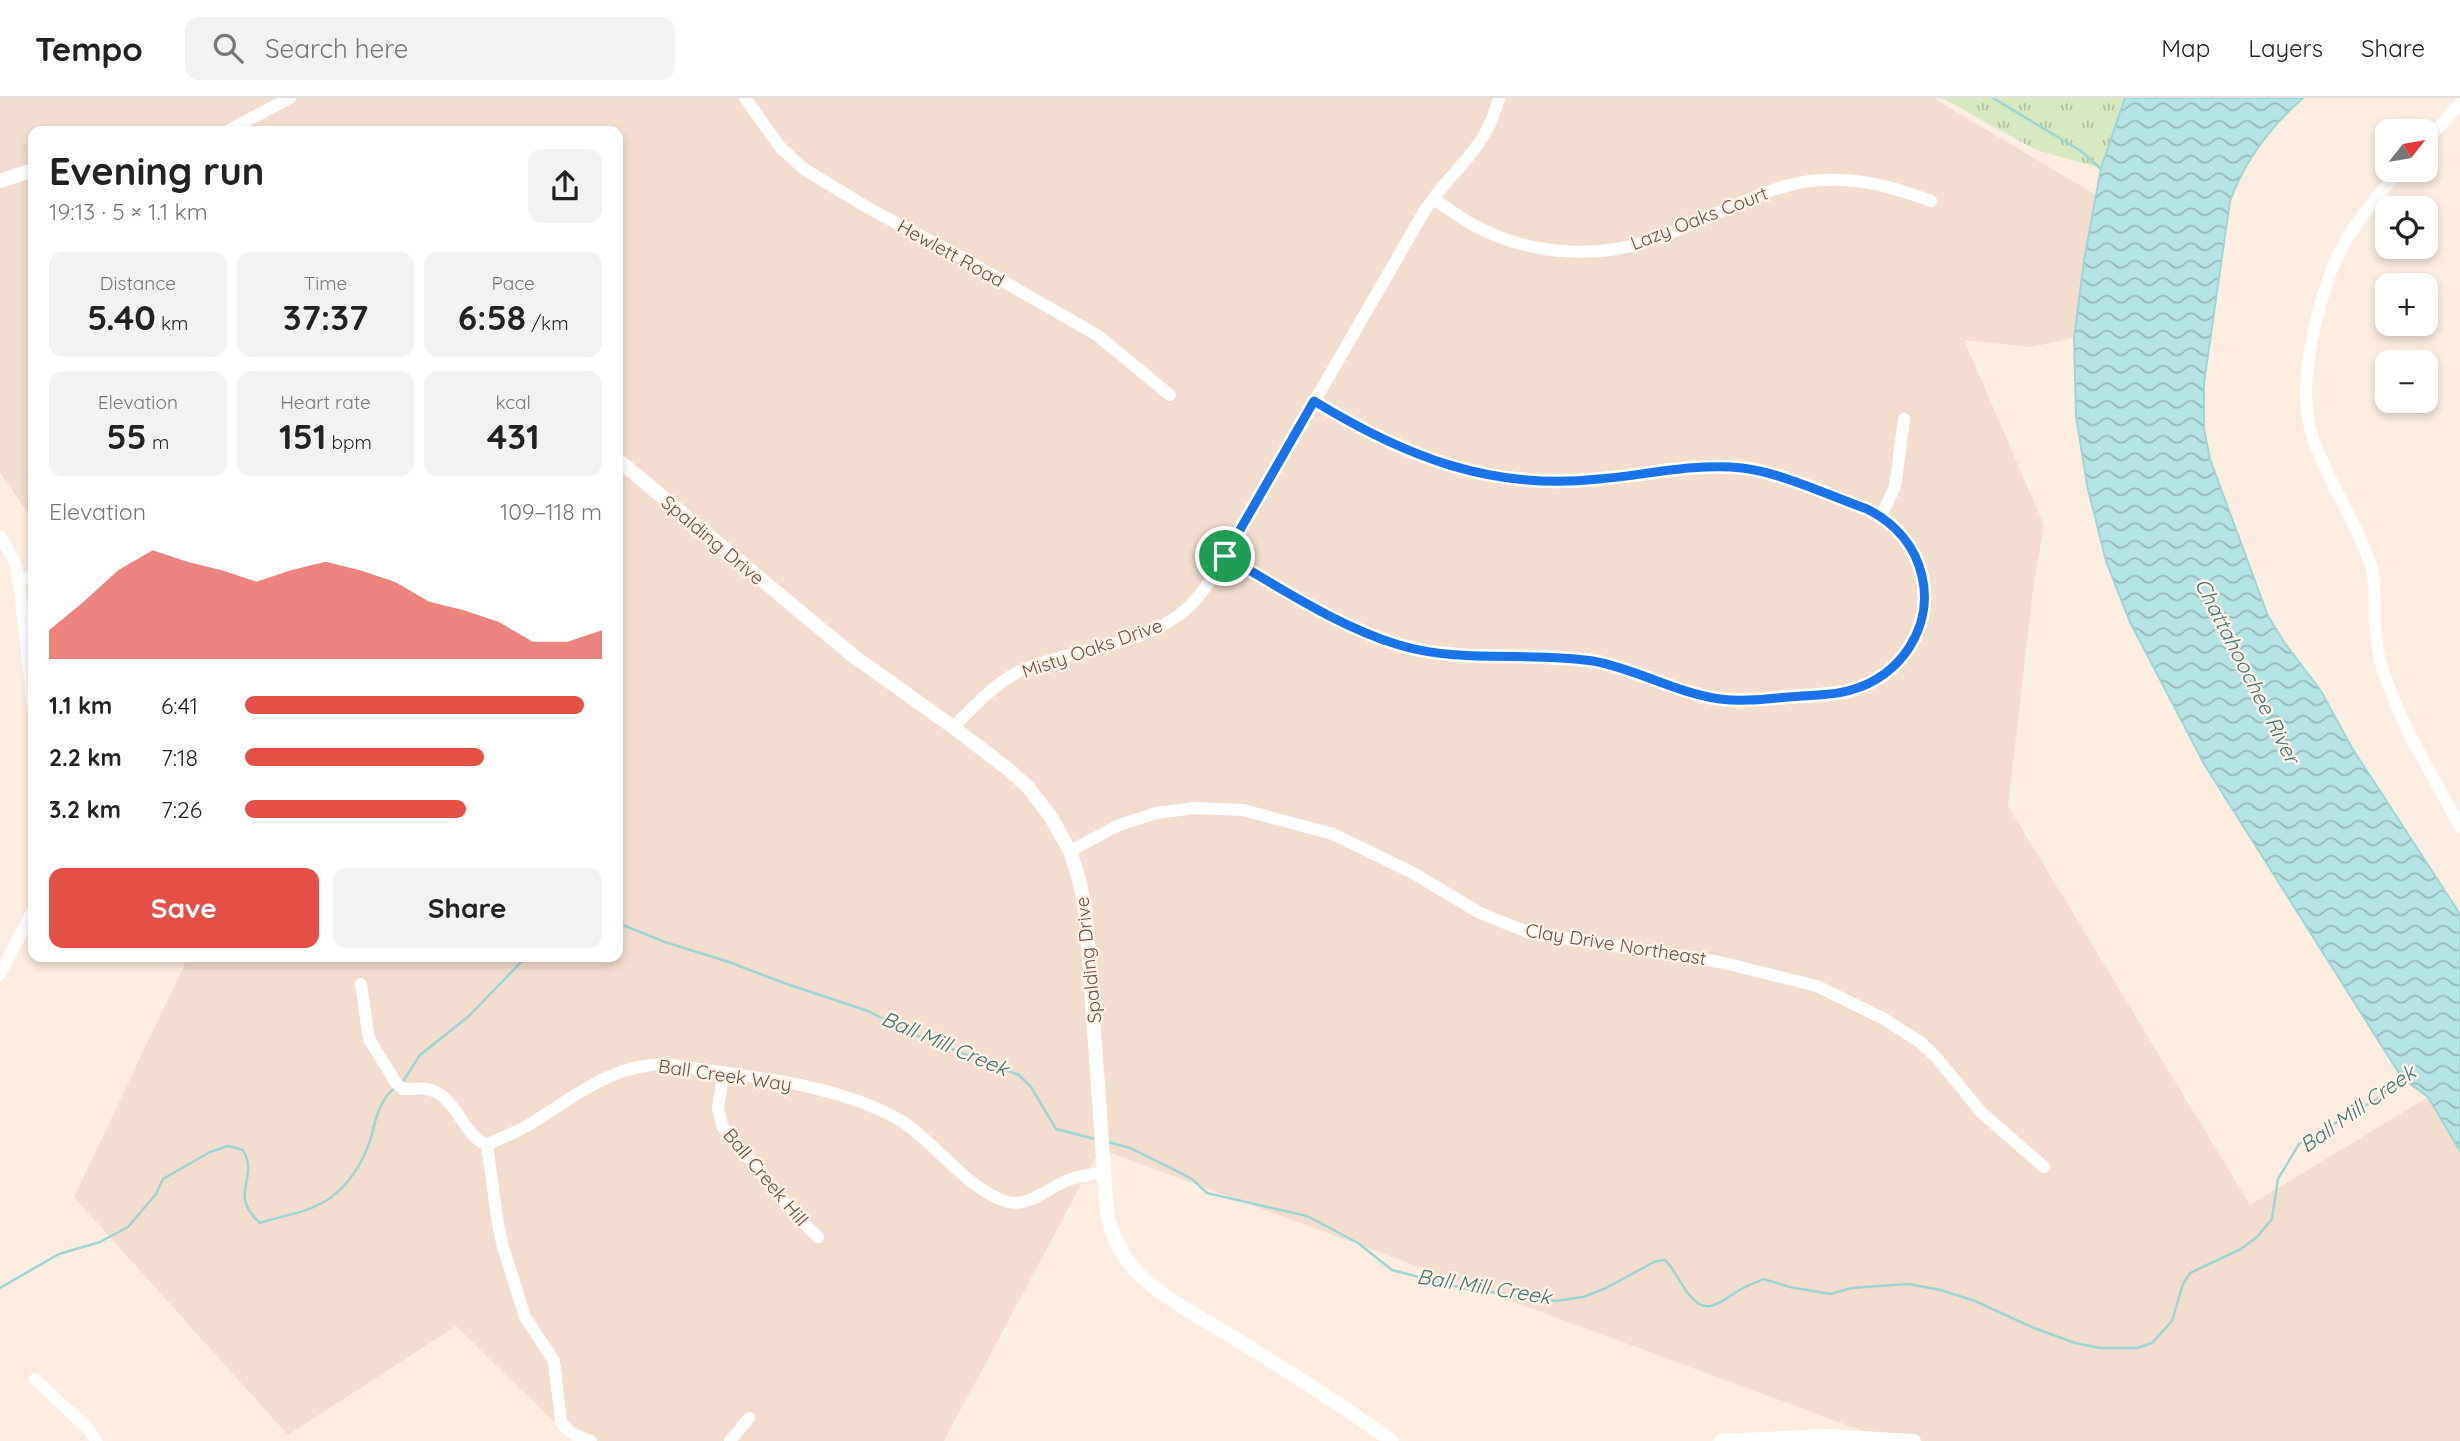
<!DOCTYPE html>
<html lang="en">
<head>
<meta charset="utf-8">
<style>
	:root { --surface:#fff; --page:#f2f2f2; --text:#222; --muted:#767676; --line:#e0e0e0; --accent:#e55046 }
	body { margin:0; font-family:Quicksand,sans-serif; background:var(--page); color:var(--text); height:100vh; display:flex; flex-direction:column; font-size:26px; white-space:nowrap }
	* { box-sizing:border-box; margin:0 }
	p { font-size:23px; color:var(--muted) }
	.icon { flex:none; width:38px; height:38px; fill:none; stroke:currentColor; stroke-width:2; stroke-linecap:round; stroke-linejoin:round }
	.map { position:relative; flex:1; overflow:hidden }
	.panel { position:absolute; left:28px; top:28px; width:595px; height:836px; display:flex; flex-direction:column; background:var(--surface); border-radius:14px; box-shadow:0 4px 10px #0003 }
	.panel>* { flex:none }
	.needle { width:46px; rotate:59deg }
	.controls { position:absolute; left:2375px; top:21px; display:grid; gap:14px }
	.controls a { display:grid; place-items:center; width:63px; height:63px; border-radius:14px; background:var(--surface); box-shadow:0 4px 10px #0003; font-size:35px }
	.pin { position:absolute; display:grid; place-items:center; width:60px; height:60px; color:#fff; margin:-30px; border:4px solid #fff; border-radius:50%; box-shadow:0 2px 7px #0007 }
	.round { display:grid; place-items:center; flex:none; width:74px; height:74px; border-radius:14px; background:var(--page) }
	.headline { display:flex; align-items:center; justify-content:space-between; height:119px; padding:0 21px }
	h1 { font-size:38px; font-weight:700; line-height:52px }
	.stats { display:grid; grid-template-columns:repeat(3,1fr); gap:10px; height:119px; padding:7px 21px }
	.stats div { display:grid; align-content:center; border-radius:14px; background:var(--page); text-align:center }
	.stats b { font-size:35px; font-weight:700 }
	.stats small { font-size:19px; font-weight:400 }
	.stats p { font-size:19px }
	.chart { height:196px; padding:14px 21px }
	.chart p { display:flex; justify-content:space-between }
	.chart svg { width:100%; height:126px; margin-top:7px; fill:var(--accent); opacity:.7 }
	.cta { display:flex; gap:14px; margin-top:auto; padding:14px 21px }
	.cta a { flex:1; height:80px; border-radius:14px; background:var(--accent); color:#fff; font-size:28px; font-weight:700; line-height:80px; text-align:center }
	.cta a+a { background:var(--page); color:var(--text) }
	ul { padding:0 21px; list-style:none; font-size:23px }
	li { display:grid; grid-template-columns:112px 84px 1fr; align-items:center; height:52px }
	li i { height:18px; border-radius:9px; background:var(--accent) }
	header { display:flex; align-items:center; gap:42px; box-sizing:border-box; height:98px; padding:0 35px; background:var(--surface); border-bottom:2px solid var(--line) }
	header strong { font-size:33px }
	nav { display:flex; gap:38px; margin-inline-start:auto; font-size:24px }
	.search { width:490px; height:63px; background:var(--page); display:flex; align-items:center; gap:18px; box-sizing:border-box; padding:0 24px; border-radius:14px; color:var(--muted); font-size:26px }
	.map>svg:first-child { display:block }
</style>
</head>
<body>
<header>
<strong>Tempo</strong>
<div class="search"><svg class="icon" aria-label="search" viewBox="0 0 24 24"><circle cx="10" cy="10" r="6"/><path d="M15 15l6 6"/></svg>Search here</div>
<nav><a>Map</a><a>Layers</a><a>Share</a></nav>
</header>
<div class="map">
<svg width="2460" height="1343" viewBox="0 0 2460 1343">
	<defs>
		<pattern id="park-tufts" width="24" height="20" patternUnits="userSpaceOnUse" patternTransform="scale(1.75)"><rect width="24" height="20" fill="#d7e9bf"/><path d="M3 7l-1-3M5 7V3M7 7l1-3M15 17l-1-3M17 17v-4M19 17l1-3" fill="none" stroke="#b3bf9d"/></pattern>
		<pattern id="water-waves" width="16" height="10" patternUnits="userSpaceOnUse" patternTransform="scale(1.75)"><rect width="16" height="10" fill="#b5e4e4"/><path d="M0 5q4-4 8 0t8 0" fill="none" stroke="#98bbbb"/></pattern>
	</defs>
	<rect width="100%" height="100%" fill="#fcede0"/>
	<polygon fill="#f3ddcf" points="0,0 1933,0 2096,97 2084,163 2074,240 2031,249 1964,242 2044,427 2034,483 2008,708 2250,1107 2428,999 2460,1053 2460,1343 1868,1343 1863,1333 1100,1051 944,1343 574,1343 456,1228 288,1337 74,1099 188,859 618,859 618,33 33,33 33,423 0,374"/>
	<polygon fill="url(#park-tufts)" points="1942,0 2125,0 2101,70 2036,52"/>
	<path fill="url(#water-waves)" stroke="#9cd6d6" stroke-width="2" d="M 2125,0 L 2303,0 C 2270,29 2245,62 2230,103 L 2204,285 L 2204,331 L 2210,361 L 2268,518 L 2284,544 L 2321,593 L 2352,650 L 2460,816 L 2460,1053 L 2428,999 L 2402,980 L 2204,666 L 2130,524 L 2106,463 L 2087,387 L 2076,318 L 2074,240 L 2084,163 L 2101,70 Z"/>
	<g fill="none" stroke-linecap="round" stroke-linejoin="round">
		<g stroke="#9cd6d6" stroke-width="2.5">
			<polyline points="1993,0 2081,53 2101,71"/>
			<polyline points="618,825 665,844 729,864 784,885 868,913 913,936 1019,977 1031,989 1056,1031 1095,1041"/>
			<polyline points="402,985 420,957 469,918 526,859"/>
			<path d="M 1108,1044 L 1130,1050 L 1175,1072 L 1192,1081 L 1207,1095 L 1307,1118 L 1358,1145 L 1392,1172 L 1462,1190 L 1555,1203 L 1583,1199 L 1606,1190 L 1656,1163 L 1665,1162 C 1674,1171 1679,1183 1687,1194 C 1706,1220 1718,1205 1738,1193 C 1746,1188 1755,1185 1763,1181 L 1790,1189 L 1830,1196 L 1852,1190 L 1908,1186 L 1941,1192 L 1975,1203 L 2034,1230 L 2075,1245 L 2100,1250 L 2137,1250 L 2152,1245 L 2172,1223 L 2183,1186 L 2190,1175 L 2241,1151 L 2257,1139 L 2272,1121 L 2278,1081 L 2299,1046 L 2382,998 L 2402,980"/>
			<path d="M 0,1190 L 59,1156 L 100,1144 L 128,1129 L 156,1096 L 163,1081 L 210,1054 L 228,1048 L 243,1052 C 260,1082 227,1095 260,1125 C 280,1118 303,1116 322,1105 C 347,1092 365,1062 372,1036 C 376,1018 381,1000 396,989"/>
		</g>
		<g stroke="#fff" stroke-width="12">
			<polyline points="745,0 780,49 804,71 870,111 959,158 1097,237 1170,297"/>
			<polyline points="227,33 290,0"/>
			<polyline points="2426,43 2460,6"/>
			<path d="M 2401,72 C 2378,95 2346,136 2334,166 C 2316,212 2296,290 2312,337 C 2327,383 2356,422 2371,468 C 2376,486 2374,507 2375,526 C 2376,541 2378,557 2383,572 C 2400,628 2434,678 2460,729"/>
			<path d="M 1434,101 C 1446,109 1457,118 1470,125 C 1522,155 1588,162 1646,144 C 1669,137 1692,126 1715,116 C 1746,103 1777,87 1811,83 C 1854,78 1891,88 1931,103"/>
			<polyline points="1881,418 1895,389 1904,321"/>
			<polyline points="0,438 15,464 19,482 33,609"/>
			<path d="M 1225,458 C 1281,490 1337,528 1399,547 C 1462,565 1529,553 1593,563 C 1637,571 1676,595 1720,601 C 1743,604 1765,601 1788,599 C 1809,597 1832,598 1851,592 C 1900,579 1934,529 1922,478 C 1915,448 1895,425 1867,412 C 1830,398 1780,374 1742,370 C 1692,365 1643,378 1594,382 C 1485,390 1405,358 1314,303"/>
			<polyline points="19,482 33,478"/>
			<path d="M 953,629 C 974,609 996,583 1023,572 C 1073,550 1142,549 1184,513 C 1202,498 1213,478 1225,458 L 1425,112 C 1432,103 1438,93 1446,85 C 1472,54 1488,41 1499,0"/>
			<polyline points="1070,753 1119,727 1157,715 1194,710 1243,712 1333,736 1413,775 1480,815 1530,835 1720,864 1817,888 1884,921 1920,944 1936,959 1981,1014 2044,1069"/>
			<polyline points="0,876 33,812"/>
			<path d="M 361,886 L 369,941 L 396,985 L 403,991 C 411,991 419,990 426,991 C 457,996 460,1035 487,1047"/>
			<polyline points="724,975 718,1009 722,1028 796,1118 818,1139"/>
			<path d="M 487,1047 C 498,1041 510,1037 521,1031 C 572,1003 604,967 666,966 C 740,978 833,984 898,1021 C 934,1042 969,1094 1008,1104 C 1029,1109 1048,1090 1066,1083 C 1078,1078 1091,1077 1103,1074"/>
			<path d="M 487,1047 L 498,1126 L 503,1149 L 525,1219 L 554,1263 L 561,1323 C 568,1335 578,1339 591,1343"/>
			<polyline points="35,1281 86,1329 97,1343"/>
			<polyline points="730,1343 749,1320"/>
		</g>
		<g stroke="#fff" stroke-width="14">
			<polyline points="0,83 33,72"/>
			<path d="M 618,362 L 852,557 L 953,629 L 1008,671 L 1028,689 L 1051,719 L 1070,753 L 1080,785 L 1086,818 L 1107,1116 C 1113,1140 1122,1159 1139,1176 C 1166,1203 1205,1221 1236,1241 C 1289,1274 1342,1307 1392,1343"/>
			<polyline points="1721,1343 1826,1338 1914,1343"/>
		</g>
	</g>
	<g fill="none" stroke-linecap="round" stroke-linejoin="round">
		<defs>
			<path id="route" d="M 1314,303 C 1404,358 1491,393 1599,381 C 1646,377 1694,365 1742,370 C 1780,374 1830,398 1867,411 C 1895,425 1915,448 1922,478 C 1934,529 1900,579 1851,592 C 1832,598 1809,597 1788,599 C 1765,601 1743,604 1720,601 C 1676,595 1637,571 1593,563 C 1529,553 1462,566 1399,547 C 1337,528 1281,490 1225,458 Z"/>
		</defs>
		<use href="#route" stroke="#fff" stroke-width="14"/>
		<use href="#route" stroke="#1a73e8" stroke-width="9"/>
	</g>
	<g text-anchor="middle" stroke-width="5" stroke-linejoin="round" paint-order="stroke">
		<g font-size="19" fill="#725048" stroke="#fff1e6">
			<text transform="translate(1699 120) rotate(-21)" y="7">Lazy Oaks Court</text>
			<text transform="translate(951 155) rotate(29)" y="7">Hewlett Road</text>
			<text transform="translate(713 442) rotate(40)" y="7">Spalding Drive</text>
			<text transform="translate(1092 550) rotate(-19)" y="7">Misty Oaks Drive</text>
			<text transform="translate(1616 846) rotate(9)" y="7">Clay Drive Northeast</text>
			<text transform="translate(1088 862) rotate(-96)" y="7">Spalding Drive</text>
			<text transform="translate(725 977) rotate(8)" y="7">Ball Creek Way</text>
			<text transform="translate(766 1079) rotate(50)" y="7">Ball Creek Hill</text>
		</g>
		<g font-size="21" font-style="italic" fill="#3c7778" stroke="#fff1e6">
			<text transform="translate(2247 573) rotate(63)" y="7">Chattahoochee River</text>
			<text transform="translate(945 946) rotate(23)" y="7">Ball Mill Creek</text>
			<text transform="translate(2358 1011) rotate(-35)" y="7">Ball Mill Creek</text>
			<text transform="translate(1484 1189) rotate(9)" y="7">Ball Mill Creek</text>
		</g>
	</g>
</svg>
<div class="controls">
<a><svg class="needle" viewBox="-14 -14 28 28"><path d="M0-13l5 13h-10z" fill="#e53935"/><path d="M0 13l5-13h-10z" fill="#767676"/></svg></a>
<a><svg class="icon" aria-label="locate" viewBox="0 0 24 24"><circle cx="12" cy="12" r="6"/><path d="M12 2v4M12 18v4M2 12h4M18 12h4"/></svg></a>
<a>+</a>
<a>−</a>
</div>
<div class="pin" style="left:1225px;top:458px;background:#1e9e55"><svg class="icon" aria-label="arrive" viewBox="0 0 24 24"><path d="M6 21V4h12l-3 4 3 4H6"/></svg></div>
<section class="panel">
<div class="headline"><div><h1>Evening run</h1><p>19:13 · 5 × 1.1 km</p></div><a class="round"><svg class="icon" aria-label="share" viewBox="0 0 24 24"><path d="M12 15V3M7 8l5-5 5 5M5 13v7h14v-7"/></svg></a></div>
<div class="stats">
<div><p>Distance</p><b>5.40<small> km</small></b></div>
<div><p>Time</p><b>37:37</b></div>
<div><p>Pace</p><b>6:58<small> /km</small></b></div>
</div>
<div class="stats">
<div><p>Elevation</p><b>55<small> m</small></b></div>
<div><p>Heart rate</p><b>151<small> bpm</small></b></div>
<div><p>kcal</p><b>431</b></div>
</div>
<div class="chart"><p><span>Elevation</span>109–118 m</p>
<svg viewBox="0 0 160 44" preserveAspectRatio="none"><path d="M0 44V34L10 24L20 13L30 6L40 10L50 13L60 17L70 13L80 10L90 13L100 17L110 24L120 27L130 31L140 38L150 38L160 34V44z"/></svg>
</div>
<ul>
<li><b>1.1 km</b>6:41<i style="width:95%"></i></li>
<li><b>2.2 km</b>7:18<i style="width:67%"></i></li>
<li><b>3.2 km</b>7:26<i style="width:62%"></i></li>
</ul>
<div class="cta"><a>Save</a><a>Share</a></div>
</section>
</div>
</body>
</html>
